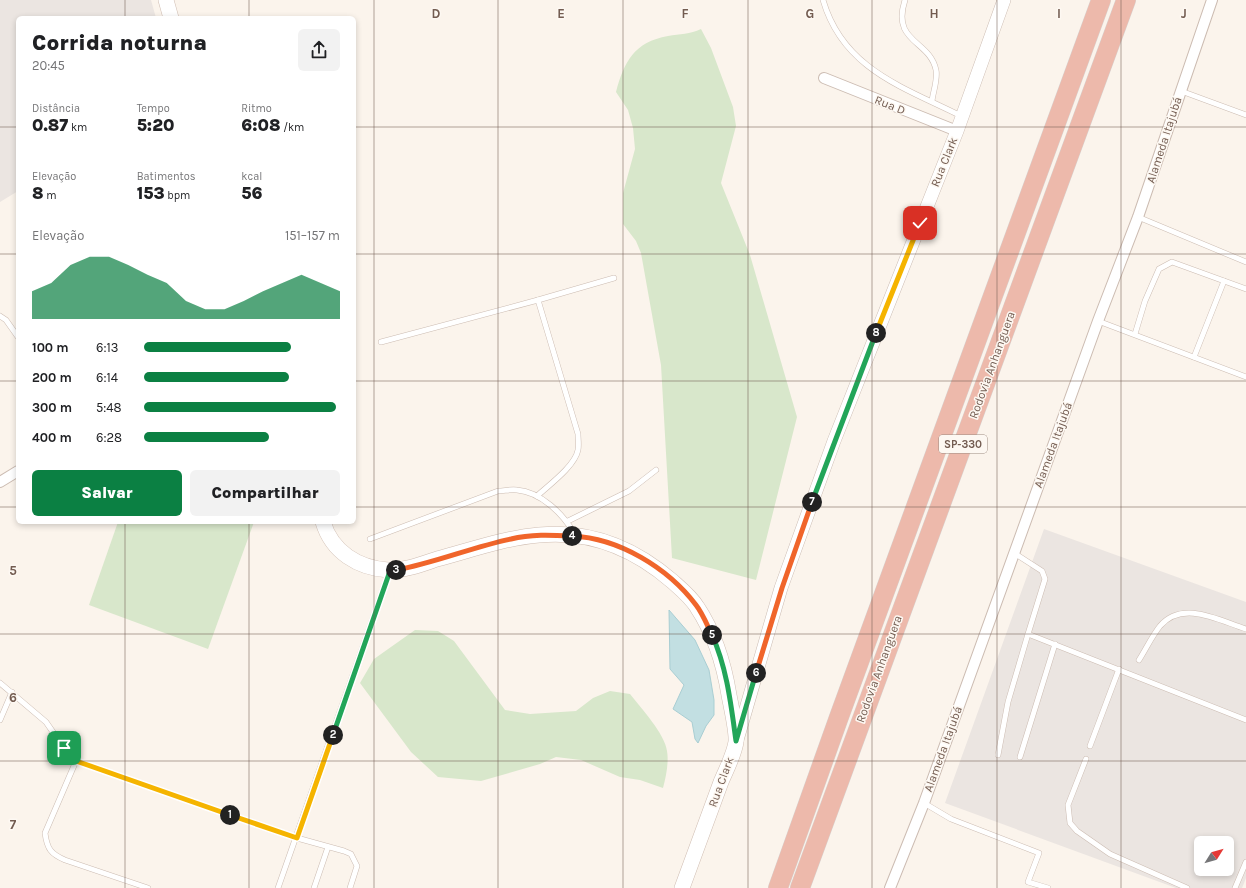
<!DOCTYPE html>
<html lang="pt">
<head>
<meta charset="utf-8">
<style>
	:root { --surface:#fff; --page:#f2f2f2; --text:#202124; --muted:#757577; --accent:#0b8043 }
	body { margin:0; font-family:Karla,sans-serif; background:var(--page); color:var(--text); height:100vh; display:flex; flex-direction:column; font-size:15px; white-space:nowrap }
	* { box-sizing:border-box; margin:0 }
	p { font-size:13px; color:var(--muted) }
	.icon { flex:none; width:22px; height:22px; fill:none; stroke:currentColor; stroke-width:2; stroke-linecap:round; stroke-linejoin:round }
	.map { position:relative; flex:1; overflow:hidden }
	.sheet { position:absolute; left:16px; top:16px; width:340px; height:508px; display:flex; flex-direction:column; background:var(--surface); border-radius:6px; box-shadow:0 2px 6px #0003 }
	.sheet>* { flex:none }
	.needle { width:26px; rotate:53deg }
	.tools { position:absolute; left:1194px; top:836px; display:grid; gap:8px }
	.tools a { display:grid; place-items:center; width:40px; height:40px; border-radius:6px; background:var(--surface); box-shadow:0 2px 6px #0003; font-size:20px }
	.pin { position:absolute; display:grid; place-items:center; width:34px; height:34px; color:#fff; margin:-17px; border-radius:8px; box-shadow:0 2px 6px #0006 }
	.km { position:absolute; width:20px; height:20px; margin:-10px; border-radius:50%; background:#222; color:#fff; font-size:11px; line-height:20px; text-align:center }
	.round { display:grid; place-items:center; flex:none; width:42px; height:42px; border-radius:6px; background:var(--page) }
	.head { display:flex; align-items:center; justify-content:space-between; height:68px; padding:0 16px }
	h1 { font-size:22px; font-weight:800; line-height:30px }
	.figures { display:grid; grid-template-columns:repeat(3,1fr); gap:6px; height:68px; padding:4px 16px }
	.figures div { display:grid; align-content:center }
	.figures b { font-size:17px; font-weight:800 }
	.figures small { font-size:11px; font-weight:400 }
	.figures p { font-size:11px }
	.chart { height:112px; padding:8px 16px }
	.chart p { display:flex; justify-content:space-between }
	.chart svg { width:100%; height:72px; margin-top:4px; fill:var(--accent); opacity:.7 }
	.button { display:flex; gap:8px; margin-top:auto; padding:8px 16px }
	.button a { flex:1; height:46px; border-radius:6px; background:var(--accent); color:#fff; font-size:16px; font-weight:800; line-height:46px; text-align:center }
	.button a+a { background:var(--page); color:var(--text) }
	ul { padding:0 16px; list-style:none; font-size:13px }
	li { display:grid; grid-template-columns:64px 48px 1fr; align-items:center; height:30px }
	li i { height:10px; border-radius:5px; background:var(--accent) }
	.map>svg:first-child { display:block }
</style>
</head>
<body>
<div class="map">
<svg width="1246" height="888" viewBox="0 0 1246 888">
	<rect width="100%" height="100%" fill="#fbf4ec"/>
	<g fill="#ebe5e1" fill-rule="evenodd">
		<polygon points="0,0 151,0 156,18 18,18 18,191 0,202"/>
		<path d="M 1044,529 L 1246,602 L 1246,878 L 1242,888 L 1176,888 L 945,803 ZM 1201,843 L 1227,843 L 1227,869 L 1201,869 Z"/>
	</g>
	<g fill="#d8e7cb">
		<path d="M 701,29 L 711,48 L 733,107 L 736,126 L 721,183 L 750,255 L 797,417 L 756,580 L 672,558 L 661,365 L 641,253 L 636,241 L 623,224 L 623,193 L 635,149 L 633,128 L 628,110 L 616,92 C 624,62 634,42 668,36 C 680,34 690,34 701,29 Z"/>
		<polygon points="118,522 254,522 208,649 89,605"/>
		<path d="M 415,630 L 438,631 L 454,641 L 505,710 L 530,714 L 576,711 L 593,698 L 610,691 L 630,694 C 641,708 665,734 667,751 C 669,762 666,777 663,788 L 640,780 L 620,777 L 581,760 L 556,757 L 540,764 L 481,781 L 438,777 L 411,752 L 360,683 L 374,659 Z"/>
	</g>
	<polygon fill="#c2dfe2" stroke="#a9ced3" points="669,610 695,640 709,670 714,700 714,715 706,726 698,743 695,739 692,722 673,709 684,685 670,669"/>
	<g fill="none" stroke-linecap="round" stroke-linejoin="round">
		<defs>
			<g id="service">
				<path d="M 823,0 C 843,69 903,87 961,116"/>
				<path d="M 905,0 C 891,43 930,40 936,70 C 938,79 933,92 932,101"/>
				<polyline points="1181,91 1246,115"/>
				<polyline points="1138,217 1246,262"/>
				<polyline points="538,300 614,278"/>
				<polyline points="0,316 6,320 18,337"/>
				<polyline points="1098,321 1246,377"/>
				<polyline points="1135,334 1145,301 1159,269 1172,262 1246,289"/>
				<path d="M 381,342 L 538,300 L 578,434 C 578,439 579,445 578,450 C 575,466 549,485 537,496"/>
				<polyline points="1194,357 1224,281"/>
				<polyline points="568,521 629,491 656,470"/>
				<path d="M 370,539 L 498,491 C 504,491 511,489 517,490 C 541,492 563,514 574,533"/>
				<polyline points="1014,553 1042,571 1045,579 1028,634 1246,720"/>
				<path d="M 1139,660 C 1146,649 1152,636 1160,626 C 1183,599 1220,621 1246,629"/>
				<polyline points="0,683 46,722 64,748 76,761 297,838 344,851 351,854 357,866 350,888"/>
				<polyline points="0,720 12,692"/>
				<polyline points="1090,746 1119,669"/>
				<polyline points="998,755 1008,702 1028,634"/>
				<polyline points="1020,757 1055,644"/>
				<polyline points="1086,759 1068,805 1070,823 1077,831 1110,854 1187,888"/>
				<path d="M 76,761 L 45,833 C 47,849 51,854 65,860 L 148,888"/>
				<polyline points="924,803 951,819 1039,853 1028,882 1048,888"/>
				<polyline points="278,888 389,572"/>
				<polyline points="314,888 328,847"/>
				<polyline points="1235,888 1246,862"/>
			</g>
			<g id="minor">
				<polyline points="824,78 957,131"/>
				<polyline points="0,482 18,471"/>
				<polyline points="890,888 924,803 1098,321 1138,217 1212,0"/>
			</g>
			<polyline id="tertiary" points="737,740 781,588 834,441 957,131 1004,0"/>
			<g id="secondary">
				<polyline points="166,0 171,18"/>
				<path d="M 323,522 C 332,552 358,568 388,570 C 404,571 422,564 437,559 C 471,550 504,538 539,535 C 590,530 634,548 672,581 C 681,589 691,597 697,607 C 715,634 724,664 729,695 C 731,706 737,732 736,742 C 734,755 726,770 721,782 C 708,818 695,853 682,888"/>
			</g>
			<g id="motorway">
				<polyline points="778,888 839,717 1101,0"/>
				<polyline points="800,888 1126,0"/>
			</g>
		</defs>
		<use href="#service" stroke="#ccbcb2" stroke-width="6"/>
		<use href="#minor" stroke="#ccbcb2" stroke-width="12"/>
		<use href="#tertiary" stroke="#ccbcb2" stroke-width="14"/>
		<use href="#secondary" stroke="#d0beb3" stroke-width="16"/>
		<use href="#motorway" stroke="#d8d1ce" stroke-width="20"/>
		<use href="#service" stroke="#fff" stroke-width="5"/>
		<use href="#minor" stroke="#fff" stroke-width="10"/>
		<use href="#tertiary" stroke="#fff" stroke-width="13"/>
		<use href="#secondary" stroke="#fff" stroke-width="15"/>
		<use href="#motorway" stroke="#edb9ab" stroke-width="19"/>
	</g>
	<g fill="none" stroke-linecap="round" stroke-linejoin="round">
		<defs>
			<polyline id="split-1" points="64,748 76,761 230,815"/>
			<polyline id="split-2" points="230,815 297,838 333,735"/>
			<polyline id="split-3" points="333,735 390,571 396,570"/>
			<path id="split-4" d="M 396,570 C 435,563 472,547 511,539 C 531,534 551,535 572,536"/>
			<path id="split-5" d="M 572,536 C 619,538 668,568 696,605 C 703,614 707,625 712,635"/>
			<path id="split-6" d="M 712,635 C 727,668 731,705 736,741 L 756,673"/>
			<polyline id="split-7" points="756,673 782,588 812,502"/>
			<polyline id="split-8" points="812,502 876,333"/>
			<polyline id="split-9" points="876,333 920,223"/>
		</defs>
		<use href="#split-1" stroke="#fff" stroke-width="8"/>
		<use href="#split-2" stroke="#fff" stroke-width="8"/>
		<use href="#split-3" stroke="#fff" stroke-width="8"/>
		<use href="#split-4" stroke="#fff" stroke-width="8"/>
		<use href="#split-5" stroke="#fff" stroke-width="8"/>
		<use href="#split-6" stroke="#fff" stroke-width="8"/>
		<use href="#split-7" stroke="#fff" stroke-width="8"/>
		<use href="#split-8" stroke="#fff" stroke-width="8"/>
		<use href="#split-9" stroke="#fff" stroke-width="8"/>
		<use href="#split-1" stroke="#f5b400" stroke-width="5"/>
		<use href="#split-2" stroke="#f5b400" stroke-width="5"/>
		<use href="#split-3" stroke="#22a559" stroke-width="5"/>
		<use href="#split-4" stroke="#f0652b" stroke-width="5"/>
		<use href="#split-5" stroke="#f0652b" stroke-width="5"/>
		<use href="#split-6" stroke="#22a559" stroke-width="5"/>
		<use href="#split-7" stroke="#f0652b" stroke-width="5"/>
		<use href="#split-8" stroke="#22a559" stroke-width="5"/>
		<use href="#split-9" stroke="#f5b400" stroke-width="5"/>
	</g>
	<path fill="none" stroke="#735c51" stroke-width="1" stroke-opacity="0.55" d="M 125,0 L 125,18M 249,0 L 249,18M 374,0 L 374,888M 498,0 L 498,888M 623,0 L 623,888M 748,0 L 748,888M 872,0 L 872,888M 997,0 L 997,888M 1121,0 L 1121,888M 0,127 L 18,127M 354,127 L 1246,127M 0,254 L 18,254M 354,254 L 1246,254M 0,381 L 18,381M 354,381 L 1246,381M 0,507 L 18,507M 354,507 L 1246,507M 125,522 L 125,888M 249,522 L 249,888M 0,634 L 1246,634M 0,761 L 1246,761"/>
	<g text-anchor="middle" stroke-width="3" stroke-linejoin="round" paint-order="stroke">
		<rect fill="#fdf8f2" stroke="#9c8b81" stroke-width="1" x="939" y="435" width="48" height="18" rx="3"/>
		<g font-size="11" font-weight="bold" fill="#735c51">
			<text x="963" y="448">SP-330</text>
		</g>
		<g font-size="12" fill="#735c51" stroke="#fdf8f2">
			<text transform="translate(890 105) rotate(22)" y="4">Rua D</text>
			<text transform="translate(1164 140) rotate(-72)" y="4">Alameda Itajubá</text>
			<text transform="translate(944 162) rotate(-68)" y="4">Rua Clark</text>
			<text transform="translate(992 365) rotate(-70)" y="4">Rodovia Anhanguera</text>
			<text transform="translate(1053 445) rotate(-70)" y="4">Alameda Itajubá</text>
			<text transform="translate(879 669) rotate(-70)" y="4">Rodovia Anhanguera</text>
			<text transform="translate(943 749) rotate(-70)" y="4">Alameda Itajubá</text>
			<text transform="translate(721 782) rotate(-70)" y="4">Rua Clark</text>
		</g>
	</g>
	<g font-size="13" text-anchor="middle" font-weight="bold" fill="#735c51" stroke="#fdf8f2" stroke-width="3" stroke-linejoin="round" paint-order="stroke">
		<text x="436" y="18">D</text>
		<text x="561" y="18">E</text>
		<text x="685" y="18">F</text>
		<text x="810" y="18">G</text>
		<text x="934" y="18">H</text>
		<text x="1059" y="18">I</text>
		<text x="1184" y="18">J</text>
		<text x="13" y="575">5</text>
		<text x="13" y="702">6</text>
		<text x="13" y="829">7</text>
	</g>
</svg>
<div class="tools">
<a><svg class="needle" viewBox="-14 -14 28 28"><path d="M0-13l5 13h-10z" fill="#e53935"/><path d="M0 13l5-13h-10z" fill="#757577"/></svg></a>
</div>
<div class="pin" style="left:64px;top:748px;background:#1e9e55"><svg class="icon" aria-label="arrive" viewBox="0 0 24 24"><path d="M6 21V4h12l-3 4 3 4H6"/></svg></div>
<div class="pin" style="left:920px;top:223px;background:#d93025"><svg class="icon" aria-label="check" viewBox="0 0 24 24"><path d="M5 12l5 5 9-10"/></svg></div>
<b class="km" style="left:230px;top:815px">1</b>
<b class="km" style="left:333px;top:735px">2</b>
<b class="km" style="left:396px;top:570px">3</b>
<b class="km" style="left:572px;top:536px">4</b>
<b class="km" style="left:712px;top:635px">5</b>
<b class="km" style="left:756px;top:673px">6</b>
<b class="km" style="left:812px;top:502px">7</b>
<b class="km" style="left:876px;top:333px">8</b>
<section class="sheet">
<div class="head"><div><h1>Corrida noturna</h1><p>20:45</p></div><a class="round"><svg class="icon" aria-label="share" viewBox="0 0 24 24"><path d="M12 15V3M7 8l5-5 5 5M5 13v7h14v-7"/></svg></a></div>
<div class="figures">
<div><p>Distância</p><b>0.87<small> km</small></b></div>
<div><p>Tempo</p><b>5:20</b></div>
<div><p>Ritmo</p><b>6:08<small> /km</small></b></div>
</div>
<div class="figures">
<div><p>Elevação</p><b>8<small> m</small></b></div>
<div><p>Batimentos</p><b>153<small> bpm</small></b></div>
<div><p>kcal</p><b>56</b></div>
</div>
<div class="chart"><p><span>Elevação</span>151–157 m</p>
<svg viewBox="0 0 160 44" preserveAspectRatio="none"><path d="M0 44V27L10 22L20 11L30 6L40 6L50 11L60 17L70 22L80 33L90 38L100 38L110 33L120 27L130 22L140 17L150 22L160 27V44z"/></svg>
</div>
<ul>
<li><b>100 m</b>6:13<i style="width:75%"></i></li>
<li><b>200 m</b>6:14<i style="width:74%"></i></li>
<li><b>300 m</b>5:48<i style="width:98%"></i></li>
<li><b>400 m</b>6:28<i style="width:64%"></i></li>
</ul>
<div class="button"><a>Salvar</a><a>Compartilhar</a></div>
</section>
</div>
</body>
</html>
